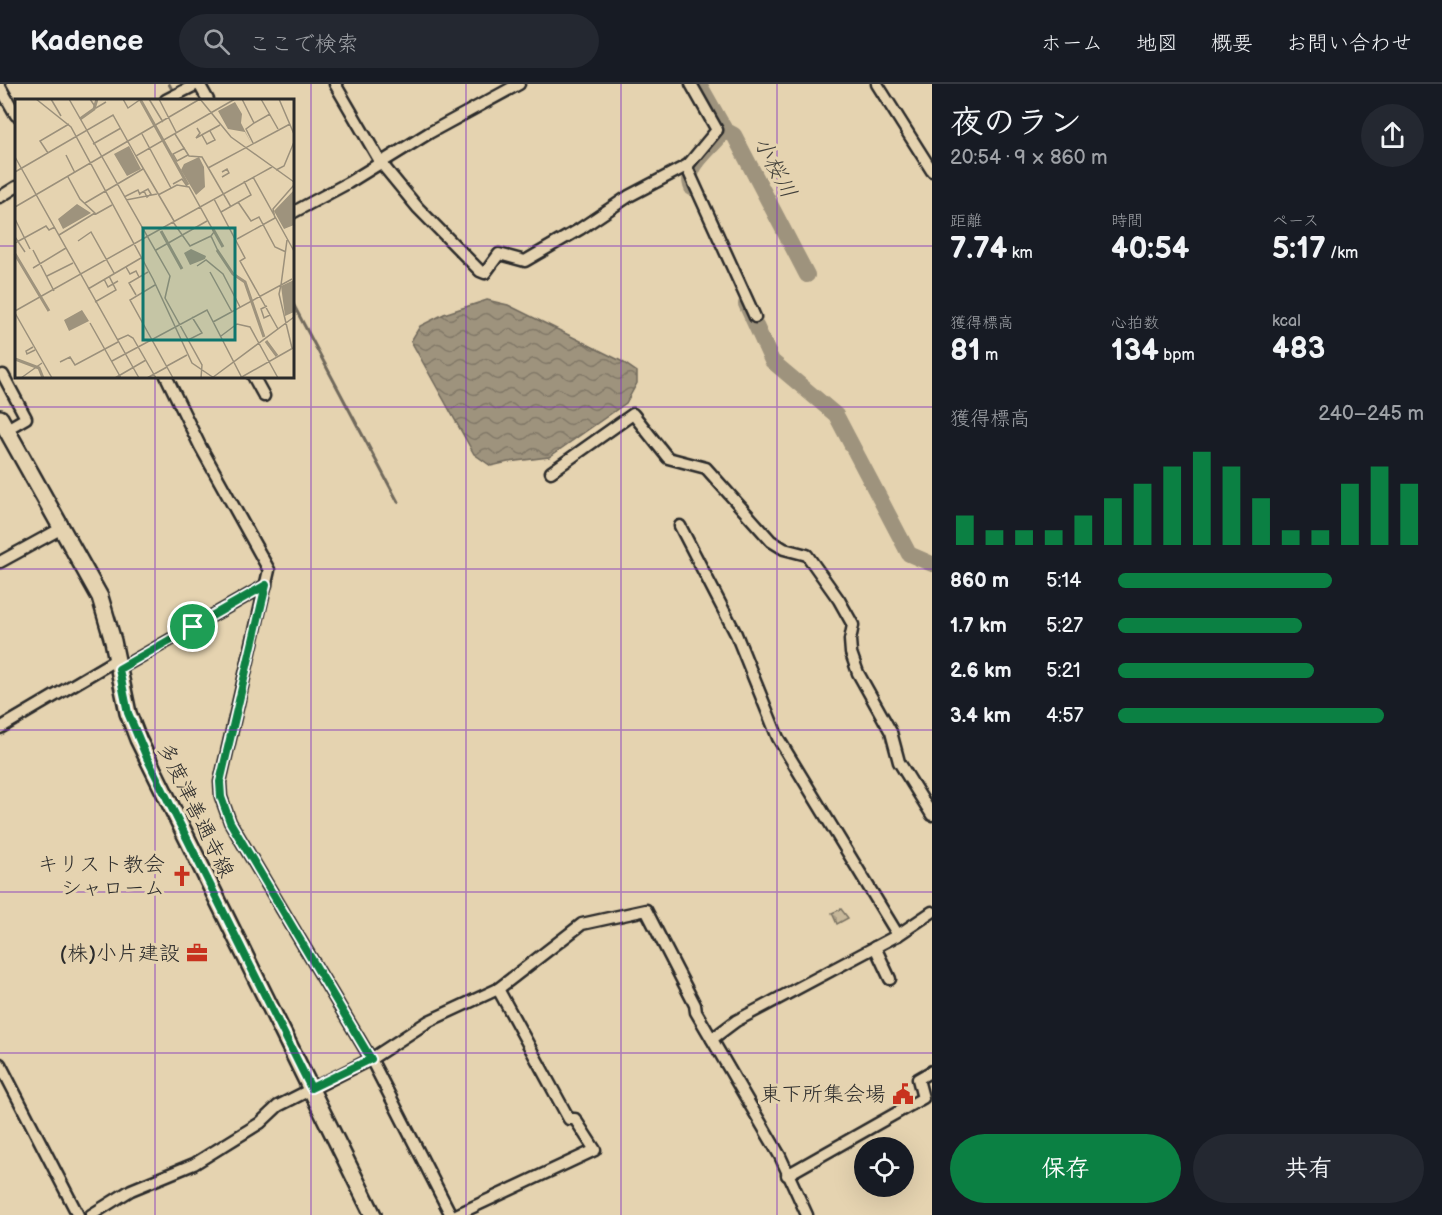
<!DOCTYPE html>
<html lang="ja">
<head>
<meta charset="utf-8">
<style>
	:root { --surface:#171b24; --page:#242831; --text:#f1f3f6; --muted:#9ea1a6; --line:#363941; --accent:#0b8043 }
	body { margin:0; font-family:"Balsamiq Sans","Klee One",sans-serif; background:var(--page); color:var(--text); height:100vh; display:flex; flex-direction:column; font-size:22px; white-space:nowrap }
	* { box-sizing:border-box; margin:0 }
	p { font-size:20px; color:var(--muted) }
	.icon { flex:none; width:33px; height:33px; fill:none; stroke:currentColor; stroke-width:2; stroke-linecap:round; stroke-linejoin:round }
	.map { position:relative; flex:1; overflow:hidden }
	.drawer { display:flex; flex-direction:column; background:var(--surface); width:510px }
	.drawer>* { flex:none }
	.controls { position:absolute; left:854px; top:1053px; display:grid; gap:12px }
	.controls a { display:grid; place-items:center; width:60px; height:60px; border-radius:50%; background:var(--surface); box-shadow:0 6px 24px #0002; font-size:30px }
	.pin { position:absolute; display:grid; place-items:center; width:51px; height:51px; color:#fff; margin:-26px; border:3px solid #fff; border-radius:50%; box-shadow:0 2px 6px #0007 }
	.round { display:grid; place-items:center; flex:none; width:63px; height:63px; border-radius:32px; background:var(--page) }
	.overview { display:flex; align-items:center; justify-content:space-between; height:102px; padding:0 18px }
	h1 { font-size:33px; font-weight:700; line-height:45px }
	.stats { display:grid; grid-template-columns:repeat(3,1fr); gap:9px; height:102px; padding:6px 18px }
	.stats div { display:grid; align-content:center }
	.stats b { font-size:30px; font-weight:700 }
	.stats small { font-size:16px; font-weight:400 }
	.stats p { font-size:16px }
	.chart { height:168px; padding:12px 18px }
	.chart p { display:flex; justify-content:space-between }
	.chart svg { width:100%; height:108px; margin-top:6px; stroke:var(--accent); stroke-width:6 }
	.primary-button { display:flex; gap:12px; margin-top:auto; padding:12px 18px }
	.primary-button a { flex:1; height:69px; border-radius:36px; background:var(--accent); color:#fff; font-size:24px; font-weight:700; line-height:69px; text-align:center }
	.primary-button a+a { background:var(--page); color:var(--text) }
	ul { padding:0 18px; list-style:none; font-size:20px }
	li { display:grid; grid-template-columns:96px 72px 1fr; align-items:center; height:45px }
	li i { height:15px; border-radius:8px; background:var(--accent) }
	header { display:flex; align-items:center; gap:36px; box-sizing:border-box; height:84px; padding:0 30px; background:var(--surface); border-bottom:2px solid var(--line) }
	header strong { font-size:28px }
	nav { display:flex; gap:33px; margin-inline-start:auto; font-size:21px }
	.search { width:420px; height:54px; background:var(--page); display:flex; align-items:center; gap:15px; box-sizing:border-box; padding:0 21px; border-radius:33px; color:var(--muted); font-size:22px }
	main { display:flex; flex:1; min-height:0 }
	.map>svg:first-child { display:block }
</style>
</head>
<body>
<header>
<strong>Kadence</strong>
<div class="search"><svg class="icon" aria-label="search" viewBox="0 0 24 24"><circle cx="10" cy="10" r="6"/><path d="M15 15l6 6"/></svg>ここで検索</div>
<nav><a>ホーム</a><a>地図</a><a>概要</a><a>お問い合わせ</a></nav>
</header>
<main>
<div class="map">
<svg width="932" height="1131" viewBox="0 0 932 1131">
	<defs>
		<pattern id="cemetery-stones" width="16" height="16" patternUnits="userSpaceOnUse" patternTransform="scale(1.5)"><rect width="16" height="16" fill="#c7b89a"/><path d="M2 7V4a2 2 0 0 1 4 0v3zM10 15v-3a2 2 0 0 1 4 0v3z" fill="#ab9e85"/></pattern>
		<pattern id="water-waves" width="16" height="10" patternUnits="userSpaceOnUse" patternTransform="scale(1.5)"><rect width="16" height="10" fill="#9e937d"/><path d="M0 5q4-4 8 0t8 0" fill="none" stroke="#817867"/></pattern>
	</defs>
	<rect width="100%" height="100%" fill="#e5d3b0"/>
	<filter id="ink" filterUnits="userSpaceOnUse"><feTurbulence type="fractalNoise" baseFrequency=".0167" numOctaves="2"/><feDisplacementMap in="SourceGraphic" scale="12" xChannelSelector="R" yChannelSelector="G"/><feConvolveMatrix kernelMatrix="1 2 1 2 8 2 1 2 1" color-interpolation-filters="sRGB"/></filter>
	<g filter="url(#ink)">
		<polygon fill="url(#cemetery-stones)" stroke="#797262" stroke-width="1.5" points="841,825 848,834 837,840 832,829"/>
		<polygon fill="url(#water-waves)" stroke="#70695c" stroke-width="1.5" points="487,216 508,221 621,277 637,288 637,299 626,319 549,373 508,378 491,382 474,370 411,257 420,242 444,230"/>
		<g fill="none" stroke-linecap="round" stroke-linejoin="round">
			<g stroke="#70695c" stroke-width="3">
				<polyline points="169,0 174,9"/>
				<polyline points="292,218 398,418"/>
			</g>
			<g stroke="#9e937d" stroke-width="16">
				<polyline points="699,0 725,46 734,51 807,191"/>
				<path d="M 692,104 C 682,82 715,63 725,46"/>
				<polyline points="746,220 772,277 836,331 909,470 932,480"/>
			</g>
			<defs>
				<g id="street">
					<polyline points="199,0 208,16"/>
					<polyline points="335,0 381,79 418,124 480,187 485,189 499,170 525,177 580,145 629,112 688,81"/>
					<polyline points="691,0 717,46 688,81 688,86 755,233"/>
					<polyline points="877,0 932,87"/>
					<polyline points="0,3 16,31"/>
					<polyline points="166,16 197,0"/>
					<polyline points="0,113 16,103"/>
					<polyline points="292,129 348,99 429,49 519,0"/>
					<polyline points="3,291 26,334 7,345"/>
					<polyline points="166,292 200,362 269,486 220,698 221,713 230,738 371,975 451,1131"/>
					<polyline points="253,292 264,312"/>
					<polyline points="551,388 633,330 668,374 706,384 771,457 784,465 807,471 839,516 853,541 850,556 851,569 858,589 891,648 899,678 932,731"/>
					<polyline points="680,442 736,550 778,654 898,851"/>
					<polyline points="0,478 62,444"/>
					<polyline points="119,585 266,501"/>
					<polyline points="0,644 117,575"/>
					<polyline points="875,863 890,895"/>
					<polyline points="712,955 736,937 898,851 932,828"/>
					<polyline points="0,980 78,1131"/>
					<polyline points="787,1091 923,1014 918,995 932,987"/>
					<polyline points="91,1131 131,1106 194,1080 260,1039 278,1022 371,975 429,937 498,905 582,840 646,826 695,921 696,928 780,1072 807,1131"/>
					<polyline points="456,1131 595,1066 575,1035 569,1035 498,905"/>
				</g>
				<polyline id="secondary" points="0,334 100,513 113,557 128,629 138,655 373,1131"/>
			</defs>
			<use href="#street" stroke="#2b2b2b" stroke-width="15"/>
			<use href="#secondary" stroke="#2b2b2b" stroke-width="20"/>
			<use href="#street" stroke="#e5d3b0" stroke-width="10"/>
			<use href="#secondary" stroke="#e5d3b0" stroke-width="15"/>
		</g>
	</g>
	<g fill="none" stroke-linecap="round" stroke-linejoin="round" filter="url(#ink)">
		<defs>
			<polygon id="route" points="266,501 220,698 221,713 230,738 371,975 311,1004 147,674 128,629 119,585"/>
		</defs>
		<use href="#route" stroke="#fff" stroke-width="12"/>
		<use href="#route" stroke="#0b8043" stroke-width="8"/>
	</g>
	<path fill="none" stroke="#7b2cbf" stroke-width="1.5" stroke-opacity="0.55" d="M 155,0 L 155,16M 311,0 L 311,1131M 466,0 L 466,1131M 621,0 L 621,1131M 777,0 L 777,1131M 0,162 L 16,162M 292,162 L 932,162M 155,292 L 155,1131M 0,323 L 932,323M 0,485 L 932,485M 0,646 L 932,646M 0,808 L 932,808M 0,969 L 932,969"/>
	<defs>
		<symbol id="church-bare" viewBox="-9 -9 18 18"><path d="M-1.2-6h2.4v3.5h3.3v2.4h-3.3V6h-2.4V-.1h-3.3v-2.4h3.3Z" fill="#c8321e" stroke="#e5d3b0" stroke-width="2.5" paint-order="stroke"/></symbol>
		<symbol id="office-bare" viewBox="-9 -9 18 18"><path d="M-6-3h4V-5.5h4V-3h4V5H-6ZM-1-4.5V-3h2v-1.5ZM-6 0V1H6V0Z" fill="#c8321e" stroke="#e5d3b0" stroke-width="2.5" paint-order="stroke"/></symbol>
		<symbol id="civic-bare" viewBox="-9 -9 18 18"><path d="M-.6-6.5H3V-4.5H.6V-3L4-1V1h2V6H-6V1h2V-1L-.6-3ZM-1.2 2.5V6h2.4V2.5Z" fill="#c8321e" stroke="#e5d3b0" stroke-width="2.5" paint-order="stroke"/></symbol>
	</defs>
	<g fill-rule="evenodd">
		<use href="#church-bare" x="167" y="777" width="30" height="30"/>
		<use href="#office-bare" x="182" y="854" width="30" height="30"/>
		<use href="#civic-bare" x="888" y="995" width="30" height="30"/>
	</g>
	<g text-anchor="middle" stroke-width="6" stroke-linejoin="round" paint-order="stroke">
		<g font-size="21" fill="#2b2b2b" stroke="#e5d3b0">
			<text transform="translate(196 726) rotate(64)" y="7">多度津善通寺線</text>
		</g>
		<g font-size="21" fill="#2b2b2b" stroke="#e5d3b0" text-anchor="end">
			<text x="165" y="787">キリスト教会<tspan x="165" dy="24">シャローム</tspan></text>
			<text x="180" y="876">(株)小片建設</text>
			<text x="886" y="1017">東下所集会場</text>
		</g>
		<g font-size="22" font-style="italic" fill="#42403b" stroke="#e5d3b0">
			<text transform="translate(776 83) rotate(62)" y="8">小桜川</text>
		</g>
	</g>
	<g transform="translate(15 15)">
		<rect width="279" height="279" fill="#e5d3b0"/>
		<path d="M 220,3 L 227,15 L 226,24 L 236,44 L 230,33 L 213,30 L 203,12 ZM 114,47 L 126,70 L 112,77 L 99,55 ZM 184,58 L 189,68 L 190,88 L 181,96 L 166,71 L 169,65 ZM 279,91 L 279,126 L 269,130 L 259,112 ZM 62,105 L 76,114 L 48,130 L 43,120 ZM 176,150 L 191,157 L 190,160 L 175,166 L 169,154 ZM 279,181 L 279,213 L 270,217 L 266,187 ZM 67,211 L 74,222 L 54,232 L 49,221 Z" fill="#9e937d"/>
		<path fill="none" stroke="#9e937d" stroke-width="3" d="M 125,0 L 173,86M 65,20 L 79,10 L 82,0M 198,130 L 208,148M 146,132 L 167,170M 202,151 L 218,175 L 230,183 L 249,238M 0,155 L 34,212M 251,242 L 262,257M 0,260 L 24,269 L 28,279"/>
		<path fill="none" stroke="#9b907b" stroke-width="1.5" d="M 21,0 L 56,28 L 138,180 L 177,264 L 199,279M 36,0 L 46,17M 54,0 L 155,177 L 150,199 L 187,266 L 186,279M 75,0 L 81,9 L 91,3M 108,0 L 113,9 L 126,0M 134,0 L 148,23M 144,0 L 161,33M 185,0 L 216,38 L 279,83M 227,0 L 239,24 L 231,30 L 238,44M 246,0 L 263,30M 264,0 L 279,35M 239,24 L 255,15M 182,29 L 185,34 L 181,39 L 205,26M 127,35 L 156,89M 160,35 L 174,57 L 187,58 L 216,108M 187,36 L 192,45 L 200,41 L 195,32M 78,45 L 106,29M 170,49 L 158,55 L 162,62 L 173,56M 33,54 L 25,42 L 54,25M 51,56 L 60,74M 121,57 L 159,122M 0,58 L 124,279M 193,69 L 275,25M 261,71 L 269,67 L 279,43M 0,73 L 98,16 L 121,57 L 220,0M 207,73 L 212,70 L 214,74 L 207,78M 53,78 L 65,100 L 81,115 L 97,106M 238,78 L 279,152M 158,85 L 167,80 L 172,87M 124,95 L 133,90 L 136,95 L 132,98 L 129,92M 143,96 L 162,86 L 174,88 L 199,133 L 196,137 L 203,152M 109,98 L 123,91 L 125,96M 199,100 L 230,159 L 225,162 L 263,230M 111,101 L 142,95M 223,103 L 236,122 L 244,118 L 260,148 L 271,153M 70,104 L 128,70M 0,108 L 185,0M 206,113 L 236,96 L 229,82M 0,120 L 15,150M 158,123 L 175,147 L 196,137M 44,136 L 80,114M 133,137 L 257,68M 0,138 L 10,153M 222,140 L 260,119 L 258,110 L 279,86M 63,142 L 76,133 L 99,174M 0,144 L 31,127 L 34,131 L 40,128M 18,151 L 39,192M 141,151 L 192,122M 182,167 L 191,161 L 208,175 L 225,208M 111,168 L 115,175 L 121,172 L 124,178M 18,169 L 51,149M 195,173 L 217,213M 32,177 L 58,164M 89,180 L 93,188 L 103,182M 140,186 L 115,201 L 158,279M 73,190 L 126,159M 121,196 L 114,184 L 133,173M 80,203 L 101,191 L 94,177M 252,207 L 246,210 L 249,219 L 255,216M 0,212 L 133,137M 0,214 L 37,279M 198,223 L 266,186 L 272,141M 75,224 L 106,279M 206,237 L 222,225 L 235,228 L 263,279M 102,241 L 113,236 L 118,239 L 141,279M 173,241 L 187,234 L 177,218M 18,248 L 11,252 L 12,255 L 20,251M 277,249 L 264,195 L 266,186 L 277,180M 97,262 L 192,211 L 227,279M 45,263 L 55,258 L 60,266 L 103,243M 152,267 L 172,256M 6,279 L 27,264M 100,279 L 131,261M 132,279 L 152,268M 197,279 L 279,218M 225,279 L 278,249"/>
		<path fill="#0f766e" fill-opacity="0.15" stroke="#0f766e" stroke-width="3" d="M 128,129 L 220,129 L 220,241 L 128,241 Z"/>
		<rect width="279" height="279" fill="none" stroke="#2b2b2b" stroke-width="3"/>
	</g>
</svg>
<div class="controls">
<a><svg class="icon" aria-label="locate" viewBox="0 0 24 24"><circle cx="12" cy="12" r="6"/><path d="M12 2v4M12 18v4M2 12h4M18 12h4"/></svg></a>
</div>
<div class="pin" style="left:193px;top:543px;background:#1e9e55"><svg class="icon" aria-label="arrive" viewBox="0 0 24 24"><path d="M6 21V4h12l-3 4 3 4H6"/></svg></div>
</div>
<section class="drawer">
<div class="overview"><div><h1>夜のラン</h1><p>20:54 · 9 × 860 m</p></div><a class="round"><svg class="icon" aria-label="share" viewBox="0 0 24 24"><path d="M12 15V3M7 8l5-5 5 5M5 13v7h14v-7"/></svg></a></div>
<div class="stats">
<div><p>距離</p><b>7.74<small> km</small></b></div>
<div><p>時間</p><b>40:54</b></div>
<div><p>ペース</p><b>5:17<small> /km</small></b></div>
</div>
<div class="stats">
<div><p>獲得標高</p><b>81<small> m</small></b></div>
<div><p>心拍数</p><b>134<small> bpm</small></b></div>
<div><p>kcal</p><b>483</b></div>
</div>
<div class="chart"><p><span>獲得標高</span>240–245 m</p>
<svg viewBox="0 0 160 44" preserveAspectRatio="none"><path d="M5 44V32M15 44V38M25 44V38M35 44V38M45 44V32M55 44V25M65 44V19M75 44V12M85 44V6M95 44V12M105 44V25M115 44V38M125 44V38M135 44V19M145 44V12M155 44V19"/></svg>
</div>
<ul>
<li><b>860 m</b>5:14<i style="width:70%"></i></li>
<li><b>1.7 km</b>5:27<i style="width:60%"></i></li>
<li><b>2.6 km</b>5:21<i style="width:64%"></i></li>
<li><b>3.4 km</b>4:57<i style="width:87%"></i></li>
</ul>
<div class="primary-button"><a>保存</a><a>共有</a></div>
</section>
</main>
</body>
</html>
